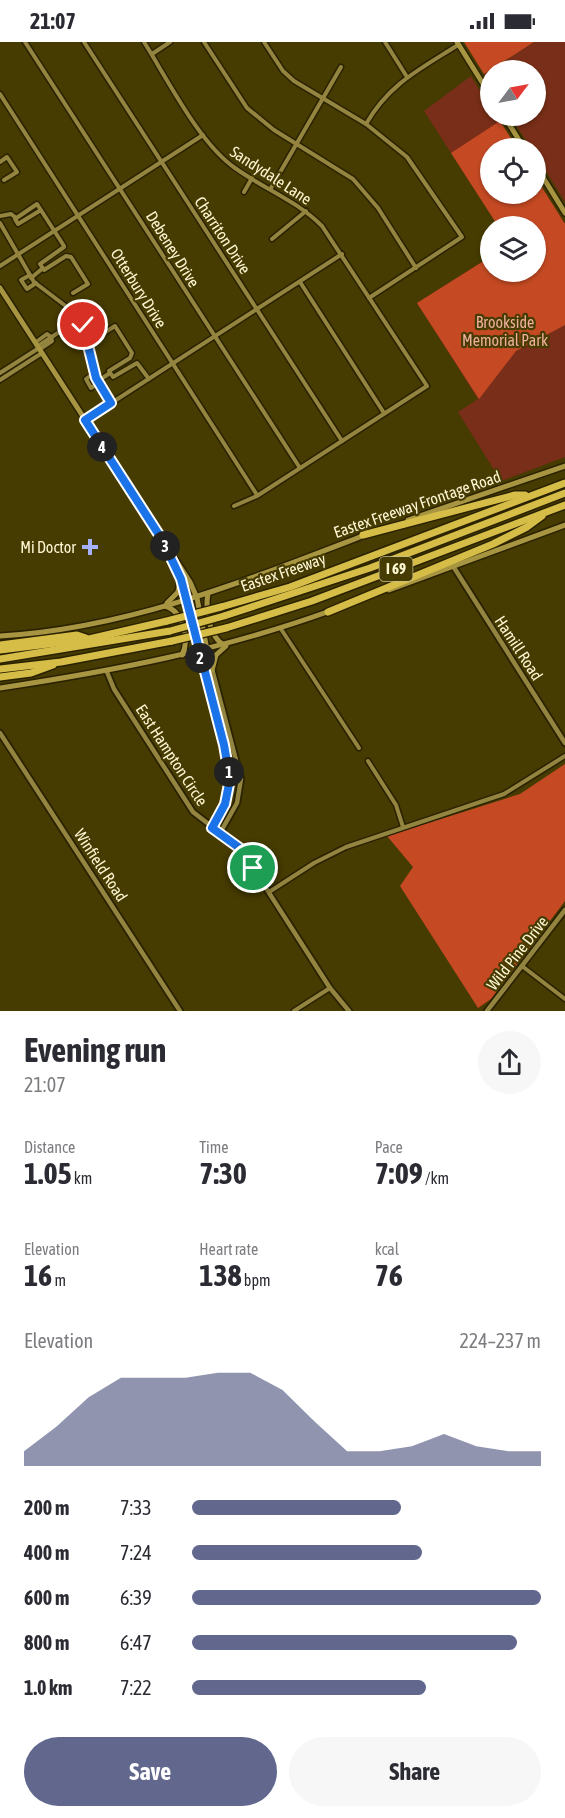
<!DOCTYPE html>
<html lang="en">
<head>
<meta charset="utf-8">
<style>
	:root { --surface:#fff; --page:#f7f7f7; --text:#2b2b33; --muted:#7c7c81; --accent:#62678d }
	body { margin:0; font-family:"Asap Condensed",sans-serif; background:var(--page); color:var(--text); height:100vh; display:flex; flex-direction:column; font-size:22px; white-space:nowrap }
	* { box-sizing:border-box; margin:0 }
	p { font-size:20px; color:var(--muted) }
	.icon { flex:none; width:33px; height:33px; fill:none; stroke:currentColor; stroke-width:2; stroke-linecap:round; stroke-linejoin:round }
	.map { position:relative; height:969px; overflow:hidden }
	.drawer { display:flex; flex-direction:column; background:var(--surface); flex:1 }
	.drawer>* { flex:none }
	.needle { width:39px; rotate:58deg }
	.tools { position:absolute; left:480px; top:18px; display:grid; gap:12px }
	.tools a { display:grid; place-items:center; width:66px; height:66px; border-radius:50%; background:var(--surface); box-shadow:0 2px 4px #0004; font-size:30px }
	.pin { position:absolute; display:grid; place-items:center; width:51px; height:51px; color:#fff; margin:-26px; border:3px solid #fff; border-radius:50%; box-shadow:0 2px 6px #0007 }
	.km { position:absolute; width:30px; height:30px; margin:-15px; border-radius:50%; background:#222; color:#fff; font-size:16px; line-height:30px; text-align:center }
	.round { display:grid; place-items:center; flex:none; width:63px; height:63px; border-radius:32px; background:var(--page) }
	.summary { display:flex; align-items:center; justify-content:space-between; height:102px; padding:0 24px }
	h1 { font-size:33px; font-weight:700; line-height:45px }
	.stats { display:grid; grid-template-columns:repeat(3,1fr); gap:9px; height:102px; padding:6px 24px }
	.stats div { display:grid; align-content:center }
	.stats b { font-size:30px; font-weight:700 }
	.stats small { font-size:16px; font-weight:400 }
	.stats p { font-size:16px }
	.chart { height:168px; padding:12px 24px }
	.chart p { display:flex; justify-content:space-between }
	.chart svg { width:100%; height:108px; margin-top:6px; fill:var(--accent); opacity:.7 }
	.action { display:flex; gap:12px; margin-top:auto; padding:12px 24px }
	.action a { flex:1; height:69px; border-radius:36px; background:var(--accent); color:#fff; font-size:24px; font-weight:700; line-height:69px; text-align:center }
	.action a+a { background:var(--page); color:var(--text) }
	ul { padding:0 24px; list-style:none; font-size:20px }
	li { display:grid; grid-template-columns:96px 72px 1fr; align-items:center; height:45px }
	li i { height:15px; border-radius:8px; background:var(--accent) }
	.status { display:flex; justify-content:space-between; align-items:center; height:42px; padding:0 30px; background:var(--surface); direction:ltr }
	.status svg { height:16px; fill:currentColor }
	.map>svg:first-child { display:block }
</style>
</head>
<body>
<div class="status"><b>21:07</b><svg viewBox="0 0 49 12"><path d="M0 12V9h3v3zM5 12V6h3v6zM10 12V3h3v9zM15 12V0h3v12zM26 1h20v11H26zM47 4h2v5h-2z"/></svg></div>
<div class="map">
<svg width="565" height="969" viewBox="0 0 565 969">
	<rect width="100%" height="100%" fill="#463b00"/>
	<g fill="#782e18">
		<polygon points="534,0 565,0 565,160 536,113 536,106 531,106 510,74 536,74 536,28 490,28 490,42 484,32"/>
		<polygon points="471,34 490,65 490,74 496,74 517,106 490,106 490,152 536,152 536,136 565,182 565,415 501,439 458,370 478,357 417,261 490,215 490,230 536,230 536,184 498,184 424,69"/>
	</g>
	<g fill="#c54a23">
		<polygon points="464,0 534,0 484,32"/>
		<polygon points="500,79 517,106 490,106 490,152 536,152 536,136 565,182 565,283 516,309 479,357 417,261 490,215 490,230 536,230 536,184 498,184 451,111"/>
		<polygon points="565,722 565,859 491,957 478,966 400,844 413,825 387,794 520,752"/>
	</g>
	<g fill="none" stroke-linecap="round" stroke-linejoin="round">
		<defs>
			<g id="minor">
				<polyline points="25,0 300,426"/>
				<polyline points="84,0 342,399"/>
				<path d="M 144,0 C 168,38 199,101 235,126 C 264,147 296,158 322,184 L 427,344 L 257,454 L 234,464"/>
				<polyline points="204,0 247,66 274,88 353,137 378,166 416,226"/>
				<polyline points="264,0 283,29 294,39 366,82 407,115 462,195 369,256"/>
				<polyline points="385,0 407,35"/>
				<polyline points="152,12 170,0"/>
				<polyline points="0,52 257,453"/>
				<path d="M 366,82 C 389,42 420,27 458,3"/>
				<polyline points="0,120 7,115 17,130 4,138"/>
				<polyline points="271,146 341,25"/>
				<polyline points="244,150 252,136"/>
				<polyline points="41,168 18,182 15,177 37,162 64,204 64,205 40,222 44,228 66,214 71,215 88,242 73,251"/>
				<polyline points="0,174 11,172 15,175"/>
				<polyline points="0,181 34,240 71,268 83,283 96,336 111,361"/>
				<polyline points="272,197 306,169"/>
				<polyline points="0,224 203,93"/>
				<polyline points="30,233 21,238 27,247 36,241"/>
				<polyline points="31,236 43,226"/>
				<polyline points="300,240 384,371"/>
				<polyline points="99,294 115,284 132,311 130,316 109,329 113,335 137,321 149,337"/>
				<polyline points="36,300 47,292 51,295"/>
				<polyline points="38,304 79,277"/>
				<polyline points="40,307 52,299 51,295"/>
				<polyline points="0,331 39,306"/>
				<polyline points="94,331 86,337 91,346 99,341"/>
				<polyline points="0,338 42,311"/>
				<polyline points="98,339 110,331"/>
				<polyline points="85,378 342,212"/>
				<polyline points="281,587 359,706"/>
				<polyline points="368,719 396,763 403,785"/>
				<polyline points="269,850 314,821 346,805 504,752 565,714"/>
				<polyline points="522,924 565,957"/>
				<polyline points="294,969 330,946"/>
			</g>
			<g id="tertiary">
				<polyline points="453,524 565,701"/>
				<polyline points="207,608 241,737 237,761 220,791"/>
				<path d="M 198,610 C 208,645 236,718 228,752 C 225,764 218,775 212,786"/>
				<polyline points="107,630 114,647 193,770 241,807 330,946 349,969"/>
				<polyline points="0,691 180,969"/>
				<polyline points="487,969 565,868"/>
			</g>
			<g id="secondary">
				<polyline points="457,0 490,53"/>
				<polyline points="504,74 524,106"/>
				<polyline points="536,124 565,171"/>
				<polyline points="0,246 190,540 197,556 207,608"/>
				<polyline points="408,478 565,424"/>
				<polyline points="167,509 181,538 198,610"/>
				<polyline points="389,548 565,483"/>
				<path d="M 208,551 C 205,567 209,595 224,603"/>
				<polyline points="167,561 178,550 180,539"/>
				<path d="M 165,564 C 183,569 190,598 182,613"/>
				<path d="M 0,594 C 127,587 248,538 365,493"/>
				<polyline points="212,628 216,613 226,604"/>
				<path d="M 0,646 C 113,629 222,608 330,569"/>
			</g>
			<g id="motorway">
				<polyline points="363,493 515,453 525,453"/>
				<polyline points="221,565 290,545 565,441"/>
				<polyline points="328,570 493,502 527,485 542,474"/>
				<polyline points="224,574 370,526 565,451"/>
				<polyline points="226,586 312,559 565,463"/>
				<polyline points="0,603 77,593 86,596"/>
				<polyline points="0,608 89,597 167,579"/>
				<polyline points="0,617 170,589"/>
				<polyline points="0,627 61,620 172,599"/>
				<polyline points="0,635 31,631 53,623"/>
			</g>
		</defs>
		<use href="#minor" stroke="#2a2200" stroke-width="7"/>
		<use href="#tertiary" stroke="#2a2200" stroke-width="8"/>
		<use href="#secondary" stroke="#2a2200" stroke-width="8"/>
		<use href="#motorway" stroke="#2a2200" stroke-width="10"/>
		<use href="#minor" stroke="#93843f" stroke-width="4"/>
		<use href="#tertiary" stroke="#93843f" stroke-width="4.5"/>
		<use href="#secondary" stroke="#a79541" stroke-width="5"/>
		<use href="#motorway" stroke="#d6bd47" stroke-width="7"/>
		<defs>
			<g id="motorway-bridge">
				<polyline points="167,579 221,565"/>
				<polyline points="170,589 224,574"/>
				<polyline points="172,599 226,586"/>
			</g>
		</defs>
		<use href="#motorway-bridge" stroke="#2a2200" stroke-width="10" stroke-linecap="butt"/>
		<use href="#motorway-bridge" stroke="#d6bd47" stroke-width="7"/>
	</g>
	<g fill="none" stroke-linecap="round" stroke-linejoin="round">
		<defs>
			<polyline id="route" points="83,283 96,336 111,361 85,378 163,499 181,537 224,703 230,737 225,762 212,786 241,807 253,826"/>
		</defs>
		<use href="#route" stroke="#fff" stroke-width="12"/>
		<use href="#route" stroke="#1a73e8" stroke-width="8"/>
	</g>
	<path fill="#a6b1fc" stroke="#463b00" stroke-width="2" d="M87 496h6v6h6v6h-6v6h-6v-6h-6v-6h6z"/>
	<g text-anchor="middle" stroke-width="4.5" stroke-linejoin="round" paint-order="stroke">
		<rect fill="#463b00" stroke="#c6be94" stroke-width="1.5" x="379.5" y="515" width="33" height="24" rx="4.5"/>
		<g font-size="15" font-weight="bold" fill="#fdf6d3">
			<text x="396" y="532">I 69</text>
		</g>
		<g font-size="16" fill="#fdf6d3" stroke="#463b00">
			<text transform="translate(271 133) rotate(33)" y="6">Sandydale Lane</text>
			<text transform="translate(223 193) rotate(57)" y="6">Charriton Drive</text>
			<text transform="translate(173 207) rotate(58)" y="6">Debeney Drive</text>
			<text transform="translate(139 246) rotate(58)" y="6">Otterbury Drive</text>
			<text transform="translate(417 462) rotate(-19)" y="6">Eastex Freeway Frontage Road</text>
			<text transform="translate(283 530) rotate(-19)" y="6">Eastex Freeway</text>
			<text transform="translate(519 606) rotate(57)" y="6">Hamill Road</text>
			<text transform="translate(172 713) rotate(57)" y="6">East Hampton Circle</text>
			<text transform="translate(101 823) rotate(57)" y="6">Winfield Road</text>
			<text transform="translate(517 911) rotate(-52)" y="6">Wild Pine Drive</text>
		</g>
		<g font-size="16" fill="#edaf9c" stroke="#463b00">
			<text x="505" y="286">Brookside<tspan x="505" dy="18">Memorial Park</tspan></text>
		</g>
		<g font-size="16" fill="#fdf6d3" stroke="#463b00" text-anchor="end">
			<text x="76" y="511">Mi Doctor</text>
		</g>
	</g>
</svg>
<div class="tools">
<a><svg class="needle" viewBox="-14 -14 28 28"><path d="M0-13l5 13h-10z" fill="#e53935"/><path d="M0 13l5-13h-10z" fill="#7c7c81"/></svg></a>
<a><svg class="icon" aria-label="locate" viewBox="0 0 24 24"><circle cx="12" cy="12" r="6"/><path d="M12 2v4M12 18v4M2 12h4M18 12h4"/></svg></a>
<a><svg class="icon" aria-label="layers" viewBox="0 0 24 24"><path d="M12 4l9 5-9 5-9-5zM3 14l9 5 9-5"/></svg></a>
</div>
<div class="pin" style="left:253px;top:826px;background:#1e9e55"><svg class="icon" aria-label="arrive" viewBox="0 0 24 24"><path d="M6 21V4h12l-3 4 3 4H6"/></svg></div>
<div class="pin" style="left:83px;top:283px;background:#d93025"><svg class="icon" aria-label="check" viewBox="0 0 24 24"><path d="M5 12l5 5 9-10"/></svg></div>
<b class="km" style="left:229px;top:730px">1</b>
<b class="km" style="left:200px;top:616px">2</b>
<b class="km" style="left:165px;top:504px">3</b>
<b class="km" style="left:102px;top:405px">4</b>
</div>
<section class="drawer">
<div class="summary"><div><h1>Evening run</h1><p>21:07</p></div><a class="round"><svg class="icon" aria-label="share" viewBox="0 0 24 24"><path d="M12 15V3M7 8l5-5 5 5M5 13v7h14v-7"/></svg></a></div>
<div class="stats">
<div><p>Distance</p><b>1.05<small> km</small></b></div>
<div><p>Time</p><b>7:30</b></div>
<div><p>Pace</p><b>7:09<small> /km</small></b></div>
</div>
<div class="stats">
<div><p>Elevation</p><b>16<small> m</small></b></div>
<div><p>Heart rate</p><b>138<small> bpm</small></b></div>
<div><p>kcal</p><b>76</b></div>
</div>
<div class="chart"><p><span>Elevation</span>224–237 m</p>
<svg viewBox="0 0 160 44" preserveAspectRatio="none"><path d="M0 44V38L10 28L20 16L30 8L40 8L50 8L60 6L70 6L80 13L90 26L100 38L110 38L120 36L130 31L140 36L150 38L160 38V44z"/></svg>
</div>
<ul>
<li><b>200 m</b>7:33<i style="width:60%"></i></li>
<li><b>400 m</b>7:24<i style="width:66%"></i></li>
<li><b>600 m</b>6:39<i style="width:100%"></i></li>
<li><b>800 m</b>6:47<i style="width:93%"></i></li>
<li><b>1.0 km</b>7:22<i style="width:67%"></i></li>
</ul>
<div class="action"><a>Save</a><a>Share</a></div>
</section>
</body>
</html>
